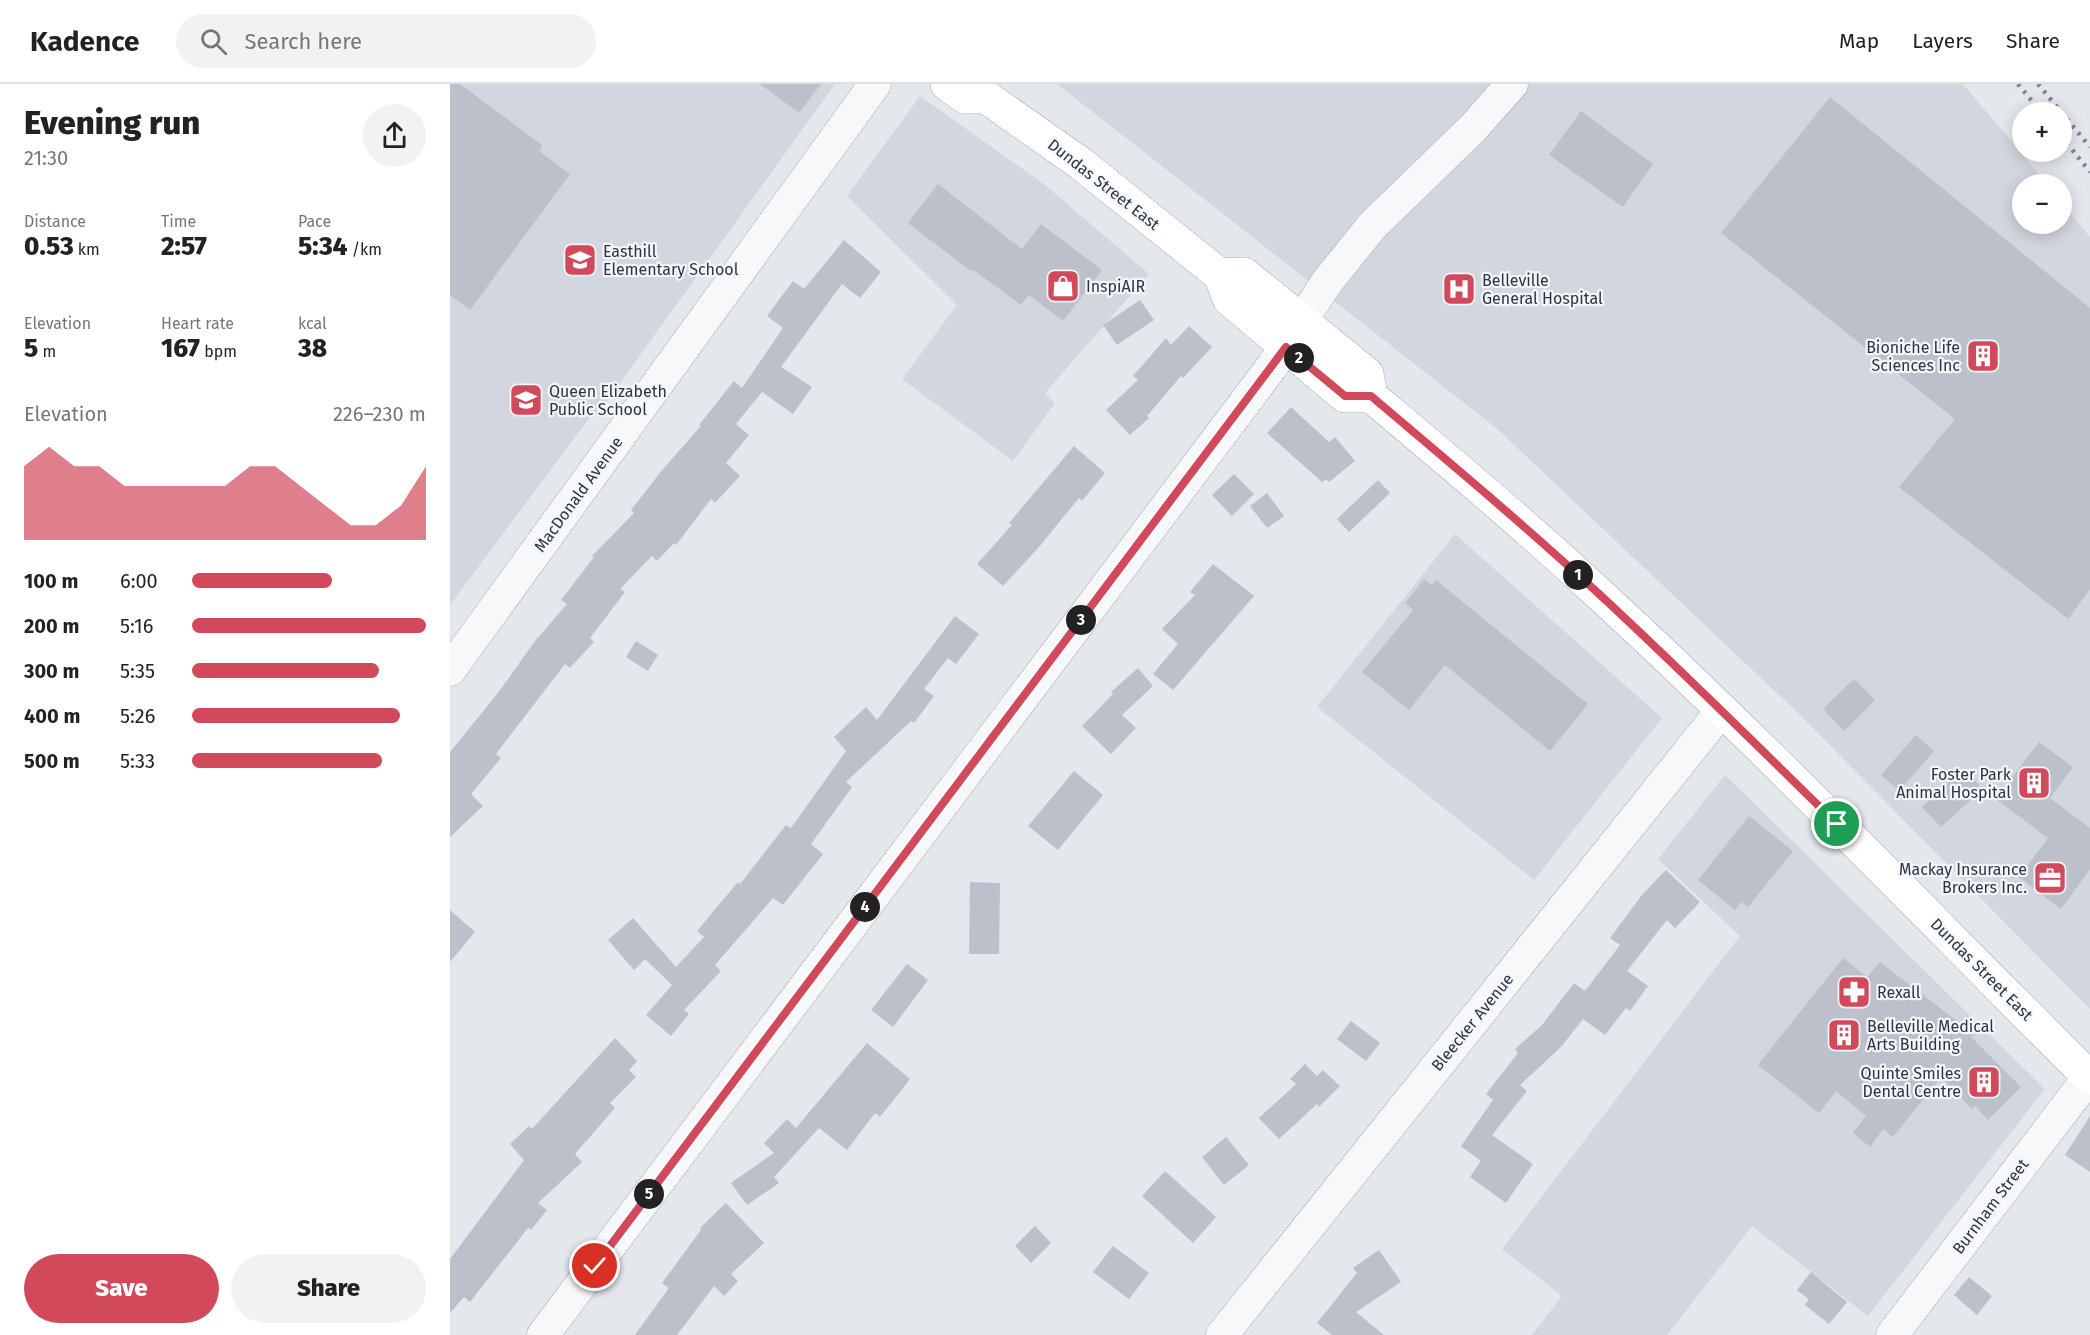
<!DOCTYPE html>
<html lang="en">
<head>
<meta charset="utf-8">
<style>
	:root { --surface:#fff; --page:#f2f2f2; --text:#222; --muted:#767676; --line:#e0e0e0; --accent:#d1495b }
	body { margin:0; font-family:"Fira Sans",sans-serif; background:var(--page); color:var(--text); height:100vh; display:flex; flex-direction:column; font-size:22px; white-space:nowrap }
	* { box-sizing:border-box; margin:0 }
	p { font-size:20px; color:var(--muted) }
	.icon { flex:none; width:33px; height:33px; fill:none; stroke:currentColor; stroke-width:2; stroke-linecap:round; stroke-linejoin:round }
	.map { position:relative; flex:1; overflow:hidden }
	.drawer { display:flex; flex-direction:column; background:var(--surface); width:450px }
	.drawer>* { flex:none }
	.controls { position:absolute; left:1562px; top:18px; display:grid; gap:12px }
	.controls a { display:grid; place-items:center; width:60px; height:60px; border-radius:50%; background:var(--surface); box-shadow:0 3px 15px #0003; font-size:30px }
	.pin { position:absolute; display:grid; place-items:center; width:51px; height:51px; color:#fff; margin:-26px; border:3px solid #fff; border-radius:50%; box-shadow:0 2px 6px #0007 }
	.km { position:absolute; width:30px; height:30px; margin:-15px; border-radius:50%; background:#222; color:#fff; font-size:16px; line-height:30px; text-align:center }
	.round { display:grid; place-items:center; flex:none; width:63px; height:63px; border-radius:32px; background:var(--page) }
	.headline { display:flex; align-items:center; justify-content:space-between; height:102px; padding:0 24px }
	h1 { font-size:33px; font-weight:800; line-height:45px }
	.stats { display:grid; grid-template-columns:repeat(3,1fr); gap:9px; height:102px; padding:6px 24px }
	.stats div { display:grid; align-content:center }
	.stats b { font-size:26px; font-weight:800 }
	.stats small { font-size:16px; font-weight:400 }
	.stats p { font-size:16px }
	.chart { height:168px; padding:12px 24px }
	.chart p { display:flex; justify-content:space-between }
	.chart svg { width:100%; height:108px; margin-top:6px; fill:var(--accent); opacity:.7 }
	.button { display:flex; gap:12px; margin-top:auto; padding:12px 24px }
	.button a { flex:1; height:69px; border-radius:36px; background:var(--accent); color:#fff; font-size:24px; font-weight:800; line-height:69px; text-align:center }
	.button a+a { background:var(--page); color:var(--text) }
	ul { padding:0 24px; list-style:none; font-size:20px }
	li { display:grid; grid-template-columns:96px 72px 1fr; align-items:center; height:45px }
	li i { height:15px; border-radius:8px; background:var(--accent) }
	header { display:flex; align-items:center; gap:36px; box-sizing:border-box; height:84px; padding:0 30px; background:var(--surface); border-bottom:2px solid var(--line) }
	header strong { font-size:28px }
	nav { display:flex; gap:33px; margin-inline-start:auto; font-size:21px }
	.search { width:420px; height:54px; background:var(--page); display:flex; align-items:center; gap:15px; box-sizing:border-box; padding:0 21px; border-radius:33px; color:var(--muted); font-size:22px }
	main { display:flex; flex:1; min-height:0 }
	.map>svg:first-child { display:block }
</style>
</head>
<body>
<header>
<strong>Kadence</strong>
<div class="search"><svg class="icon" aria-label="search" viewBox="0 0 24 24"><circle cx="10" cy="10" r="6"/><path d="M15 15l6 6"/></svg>Search here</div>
<nav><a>Map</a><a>Layers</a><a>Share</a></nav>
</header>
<main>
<section class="drawer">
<div class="headline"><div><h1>Evening run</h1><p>21:30</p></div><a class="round"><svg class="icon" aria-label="share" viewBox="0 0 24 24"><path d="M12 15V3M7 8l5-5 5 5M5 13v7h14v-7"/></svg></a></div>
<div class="stats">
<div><p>Distance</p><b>0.53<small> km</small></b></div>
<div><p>Time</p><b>2:57</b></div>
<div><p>Pace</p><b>5:34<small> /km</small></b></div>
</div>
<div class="stats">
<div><p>Elevation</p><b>5<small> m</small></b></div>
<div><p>Heart rate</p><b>167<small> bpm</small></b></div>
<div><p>kcal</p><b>38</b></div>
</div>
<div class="chart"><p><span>Elevation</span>226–230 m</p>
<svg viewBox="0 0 160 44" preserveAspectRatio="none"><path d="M0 44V14L10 6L20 14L30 14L40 22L50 22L60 22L70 22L80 22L90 14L100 14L110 22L120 30L130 38L140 38L150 30L160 14V44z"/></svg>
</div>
<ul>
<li><b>100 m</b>6:00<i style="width:60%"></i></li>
<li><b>200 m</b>5:16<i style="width:100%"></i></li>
<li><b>300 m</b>5:35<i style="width:80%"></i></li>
<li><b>400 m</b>5:26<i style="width:89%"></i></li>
<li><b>500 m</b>5:33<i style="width:81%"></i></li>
</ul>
<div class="button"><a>Save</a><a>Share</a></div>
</section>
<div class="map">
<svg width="1640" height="1251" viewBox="0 0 1640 1251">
	<rect width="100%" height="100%" fill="#e4e7ec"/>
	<g fill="#d2d6de">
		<polygon points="0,0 385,0 147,331 143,329 0,521"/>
		<polygon points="607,0 1513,0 1597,100 1572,100 1572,140 1611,140 1611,118 1640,153 1640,925 1347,628 1045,343"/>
		<polygon points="470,12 595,101 699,190 595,309 605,319 563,377 452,295 507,221 397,112"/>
		<polygon points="1005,450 1212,634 1084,796 867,623"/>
		<polygon points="1275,691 1595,1005 1418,1232 1302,1142 1217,1251 1082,1251 1112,1212 1052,1165 1290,852 1208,775"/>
	</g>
	<g fill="#bbc0ca">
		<polygon points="0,0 10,0 93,62 89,67 120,90 20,226 0,211"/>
		<polygon points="310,0 371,0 349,29"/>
		<polygon points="1380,13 1640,224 1640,505 1618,535 1449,403 1505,335 1271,149"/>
		<polygon points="1131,27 1203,80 1173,123 1099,71"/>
		<polygon points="488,100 572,165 591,140 652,186 613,237 579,211 571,221 522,185 521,187 458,139"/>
		<polygon points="394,156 431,188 410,214 392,200 331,283 362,303 343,330 312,308 286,340 299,351 276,379 290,392 265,419 261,415 226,461 224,459 207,477 202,472 170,505 175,508 140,554 144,558 120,584 115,580 46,670 51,674 21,710 33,722 0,753 0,668 48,609 85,557 117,520 111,516 144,473 142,472 184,429 181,426 213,385 251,342 249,341 284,297 292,304 333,244 317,232 343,197 354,205"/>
		<polygon points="690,216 704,236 667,261 653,241"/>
		<polygon points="739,242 762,263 733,294 731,292 697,332 699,334 680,351 656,326 688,296 683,292 716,254 721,261"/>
		<polygon points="841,323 879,358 885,353 905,377 879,398 876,395 872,398 817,349"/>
		<polygon points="624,362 655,389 632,417 629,414 589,463 553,502 527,480 562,441 559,439"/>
		<polygon points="784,390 804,410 782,432 762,411"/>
		<polygon points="928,396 940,409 899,448 887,435"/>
		<polygon points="817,409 834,432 817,444 800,422"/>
		<polygon points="763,480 804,512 723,606 703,590 728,560 712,545 745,511 740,508"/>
		<polygon points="974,495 982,501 986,496 1138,620 1100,667 995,581 959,626 912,588 963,526 955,519"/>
		<polygon points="505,532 529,550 506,580 498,574 474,605 484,612 464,639 461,637 396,698 402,703 361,760 373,770 333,821 323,814 265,881 271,887 234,926 239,930 221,952 196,931 222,901 195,875 184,886 158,856 183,834 226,883 254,853 247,847 288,798 290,800 336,741 341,744 396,667 384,653 416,623 427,636"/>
		<polygon points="186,557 208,571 198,587 176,573"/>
		<polygon points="688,584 703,602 672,631 686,644 661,670 632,642 663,610 661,608"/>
		<polygon points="1404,595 1425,616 1394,647 1373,625"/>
		<polygon points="1466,651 1484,667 1449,707 1431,691"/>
		<polygon points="1589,658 1623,683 1600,714 1640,744 1640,785 1611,825 1569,793 1598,754 1546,715"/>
		<polygon points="1514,685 1533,705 1491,743 1472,723"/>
		<polygon points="624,687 653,711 608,766 578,742"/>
		<polygon points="1299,732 1343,767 1298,823 1291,818 1285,826 1248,796"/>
		<polygon points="1216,786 1250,818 1225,844 1217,836 1177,887 1198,902 1180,927 1176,924 1155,951 1133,935 1111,963 1070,1001 1077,1007 1042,1051 1083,1080 1056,1119 1020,1093 1031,1077 1011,1062 1043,1016 1036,1010 1068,969 1065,965 1092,941 1124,899 1135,907 1170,861 1160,854 1192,811"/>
		<polygon points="520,798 550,799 549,870 519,870"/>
		<polygon points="0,826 25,848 0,878"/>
		<polygon points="1393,874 1417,893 1430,878 1524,950 1521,953 1571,1003 1538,1036 1525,1022 1522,1025 1491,993 1443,1053 1433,1045 1420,1063 1403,1049 1416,1032 1386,1007 1369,1029 1308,981"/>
		<polygon points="457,880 478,896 443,943 421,926"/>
		<polygon points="901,937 930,959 916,977 887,955"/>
		<polygon points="165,954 187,977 179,986 186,993 160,1019 165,1024 125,1070 132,1078 88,1119 97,1126 81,1146 78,1144 20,1218 14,1213 0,1229 0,1175 74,1076 60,1060 79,1042 82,1045"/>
		<polygon points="417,959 460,995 430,1033 425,1029 397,1066 369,1044 324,1093 329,1099 297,1121 281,1099 324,1069 314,1059 337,1035 346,1044"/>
		<polygon points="855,980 867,992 873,986 890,1002 869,1023 867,1020 829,1055 809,1034 846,1000 840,995"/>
		<polygon points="1640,1032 1640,1088 1615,1071"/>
		<polygon points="776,1053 799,1081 774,1101 752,1073"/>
		<polygon points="715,1087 766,1133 743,1159 692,1112"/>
		<polygon points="276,1119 314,1159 281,1190 288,1197 274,1212 264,1202 227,1251 185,1251 219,1204 212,1199 251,1146 250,1144"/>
		<polygon points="585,1142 601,1159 581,1179 565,1162"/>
		<polygon points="663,1162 699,1189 679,1215 643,1188"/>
		<polygon points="929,1166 951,1198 906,1228 934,1251 882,1251 867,1239 907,1189 903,1184"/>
		<polygon points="1361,1188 1397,1218 1379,1240 1355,1221 1359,1215 1347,1206"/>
		<polygon points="1519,1193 1542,1212 1527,1231 1504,1211"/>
	</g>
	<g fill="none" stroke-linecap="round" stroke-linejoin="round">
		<defs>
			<g id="minor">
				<polyline points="0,586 425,0"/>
				<polyline points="93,1251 823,281 877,198 922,142 1023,44 1062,0"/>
				<polyline points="772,1251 1272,626"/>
				<polyline points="1442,1251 1639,993"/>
			</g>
			<g id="major">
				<polyline points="497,0 515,13 536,13 630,79 770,191 779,215 895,312 921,312"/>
				<path d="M 770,191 L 794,190 L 917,290 L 921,312 C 997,376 1074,440 1147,508 C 1317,664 1476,831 1640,994"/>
			</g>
		</defs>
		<use href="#minor" stroke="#a9aeb7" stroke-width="33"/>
		<use href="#major" stroke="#a3abb8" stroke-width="34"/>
		<use href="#minor" stroke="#f7f8fa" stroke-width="32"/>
		<use href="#major" stroke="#fff" stroke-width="33"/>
		<g stroke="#7d8696" stroke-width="4.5" stroke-dasharray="3 6" stroke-linecap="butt">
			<polyline points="1568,0 1591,28"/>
			<polyline points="1588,0 1640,63"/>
			<polyline points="1611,52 1640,88"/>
		</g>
	</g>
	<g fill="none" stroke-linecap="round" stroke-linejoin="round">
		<defs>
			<path id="route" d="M 145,1182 L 836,263 L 895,312 L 921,312 C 998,377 1074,441 1148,509 C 1229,584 1308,662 1387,740"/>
		</defs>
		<use href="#route" stroke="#fff" stroke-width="12"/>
		<use href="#route" stroke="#d1495b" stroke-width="8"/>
	</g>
	<defs>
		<symbol id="school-square" viewBox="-11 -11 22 22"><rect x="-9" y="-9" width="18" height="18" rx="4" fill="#d1495b" stroke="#f4f6f9"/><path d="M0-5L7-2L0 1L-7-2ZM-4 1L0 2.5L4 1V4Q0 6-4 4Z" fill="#fff"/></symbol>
		<symbol id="shop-square" viewBox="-11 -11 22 22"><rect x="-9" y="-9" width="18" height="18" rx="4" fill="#d1495b" stroke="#f4f6f9"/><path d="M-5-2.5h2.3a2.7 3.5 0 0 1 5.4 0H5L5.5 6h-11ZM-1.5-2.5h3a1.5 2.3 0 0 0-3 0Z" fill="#fff"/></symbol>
		<symbol id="hospital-square" viewBox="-11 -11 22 22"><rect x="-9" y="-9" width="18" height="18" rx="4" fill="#d1495b" stroke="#f4f6f9"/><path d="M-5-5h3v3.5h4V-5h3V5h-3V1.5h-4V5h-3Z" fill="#fff"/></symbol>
		<symbol id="building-square" viewBox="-11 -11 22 22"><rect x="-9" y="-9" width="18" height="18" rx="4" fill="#d1495b" stroke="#f4f6f9"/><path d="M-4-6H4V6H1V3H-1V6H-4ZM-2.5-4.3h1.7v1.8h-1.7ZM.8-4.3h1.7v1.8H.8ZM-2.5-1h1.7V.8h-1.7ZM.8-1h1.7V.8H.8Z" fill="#fff"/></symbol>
		<symbol id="office-square" viewBox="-11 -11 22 22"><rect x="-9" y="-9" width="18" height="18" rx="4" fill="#d1495b" stroke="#f4f6f9"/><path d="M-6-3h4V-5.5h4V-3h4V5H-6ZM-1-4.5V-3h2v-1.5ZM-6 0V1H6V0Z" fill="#fff"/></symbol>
		<symbol id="pharmacy-square" viewBox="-11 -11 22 22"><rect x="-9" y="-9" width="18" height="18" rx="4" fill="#d1495b" stroke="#f4f6f9"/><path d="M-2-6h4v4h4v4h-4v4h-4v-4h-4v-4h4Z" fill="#fff"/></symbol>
	</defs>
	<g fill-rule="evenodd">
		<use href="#school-square" x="111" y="157" width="38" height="38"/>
		<use href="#shop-square" x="594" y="183" width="38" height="38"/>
		<use href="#hospital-square" x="990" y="186" width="38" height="38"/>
		<use href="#building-square" x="1514" y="253" width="38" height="38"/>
		<use href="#school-square" x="57" y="297" width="38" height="38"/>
		<use href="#building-square" x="1565" y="680" width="38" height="38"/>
		<use href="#office-square" x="1581" y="775" width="38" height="38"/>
		<use href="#pharmacy-square" x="1385" y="889" width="38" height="38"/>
		<use href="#building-square" x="1375" y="932" width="38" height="38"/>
		<use href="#building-square" x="1515" y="979" width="38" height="38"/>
	</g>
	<g text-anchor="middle" stroke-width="4.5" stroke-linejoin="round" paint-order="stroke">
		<g font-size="16" fill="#2b3445" stroke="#f4f6f9">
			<text transform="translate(654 100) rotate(38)" y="6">Dundas Street East</text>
			<text transform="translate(128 410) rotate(-54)" y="6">MacDonald Avenue</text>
			<text transform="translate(1532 885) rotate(45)" y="6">Dundas Street East</text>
			<text transform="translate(1022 938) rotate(-51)" y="6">Bleecker Avenue</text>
			<text transform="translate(1540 1122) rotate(-53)" y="6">Burnham Street</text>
		</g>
		<g font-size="16" fill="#2b3445" stroke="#f4f6f9" text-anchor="start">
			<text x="153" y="173">Easthill<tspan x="153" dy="18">Elementary School</tspan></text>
			<text x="1032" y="202">Belleville<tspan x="1032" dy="18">General Hospital</tspan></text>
			<text x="636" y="208">InspiAIR</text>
			<text x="1510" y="269" text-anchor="end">Bioniche Life<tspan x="1510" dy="18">Sciences Inc</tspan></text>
			<text x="99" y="313">Queen Elizabeth<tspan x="99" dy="18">Public School</tspan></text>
			<text x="1561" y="696" text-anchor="end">Foster Park<tspan x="1561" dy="18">Animal Hospital</tspan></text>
			<text x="1577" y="791" text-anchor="end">Mackay Insurance<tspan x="1577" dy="18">Brokers Inc.</tspan></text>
			<text x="1427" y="914">Rexall</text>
			<text x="1417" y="948">Belleville Medical<tspan x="1417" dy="18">Arts Building</tspan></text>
			<text x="1511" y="995" text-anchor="end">Quinte Smiles<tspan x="1511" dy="18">Dental Centre</tspan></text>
		</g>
	</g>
</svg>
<div class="controls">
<a>+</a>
<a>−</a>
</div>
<div class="pin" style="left:1387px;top:740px;background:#1e9e55"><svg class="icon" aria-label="arrive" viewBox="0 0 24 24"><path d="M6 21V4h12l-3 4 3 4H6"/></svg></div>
<div class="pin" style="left:145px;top:1182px;background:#d93025"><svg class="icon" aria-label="check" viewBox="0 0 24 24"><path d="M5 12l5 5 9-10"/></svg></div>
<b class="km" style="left:1128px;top:491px">1</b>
<b class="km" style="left:849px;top:274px">2</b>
<b class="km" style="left:631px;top:536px">3</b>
<b class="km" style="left:415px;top:823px">4</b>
<b class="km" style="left:199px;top:1110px">5</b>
</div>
</main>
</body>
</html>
